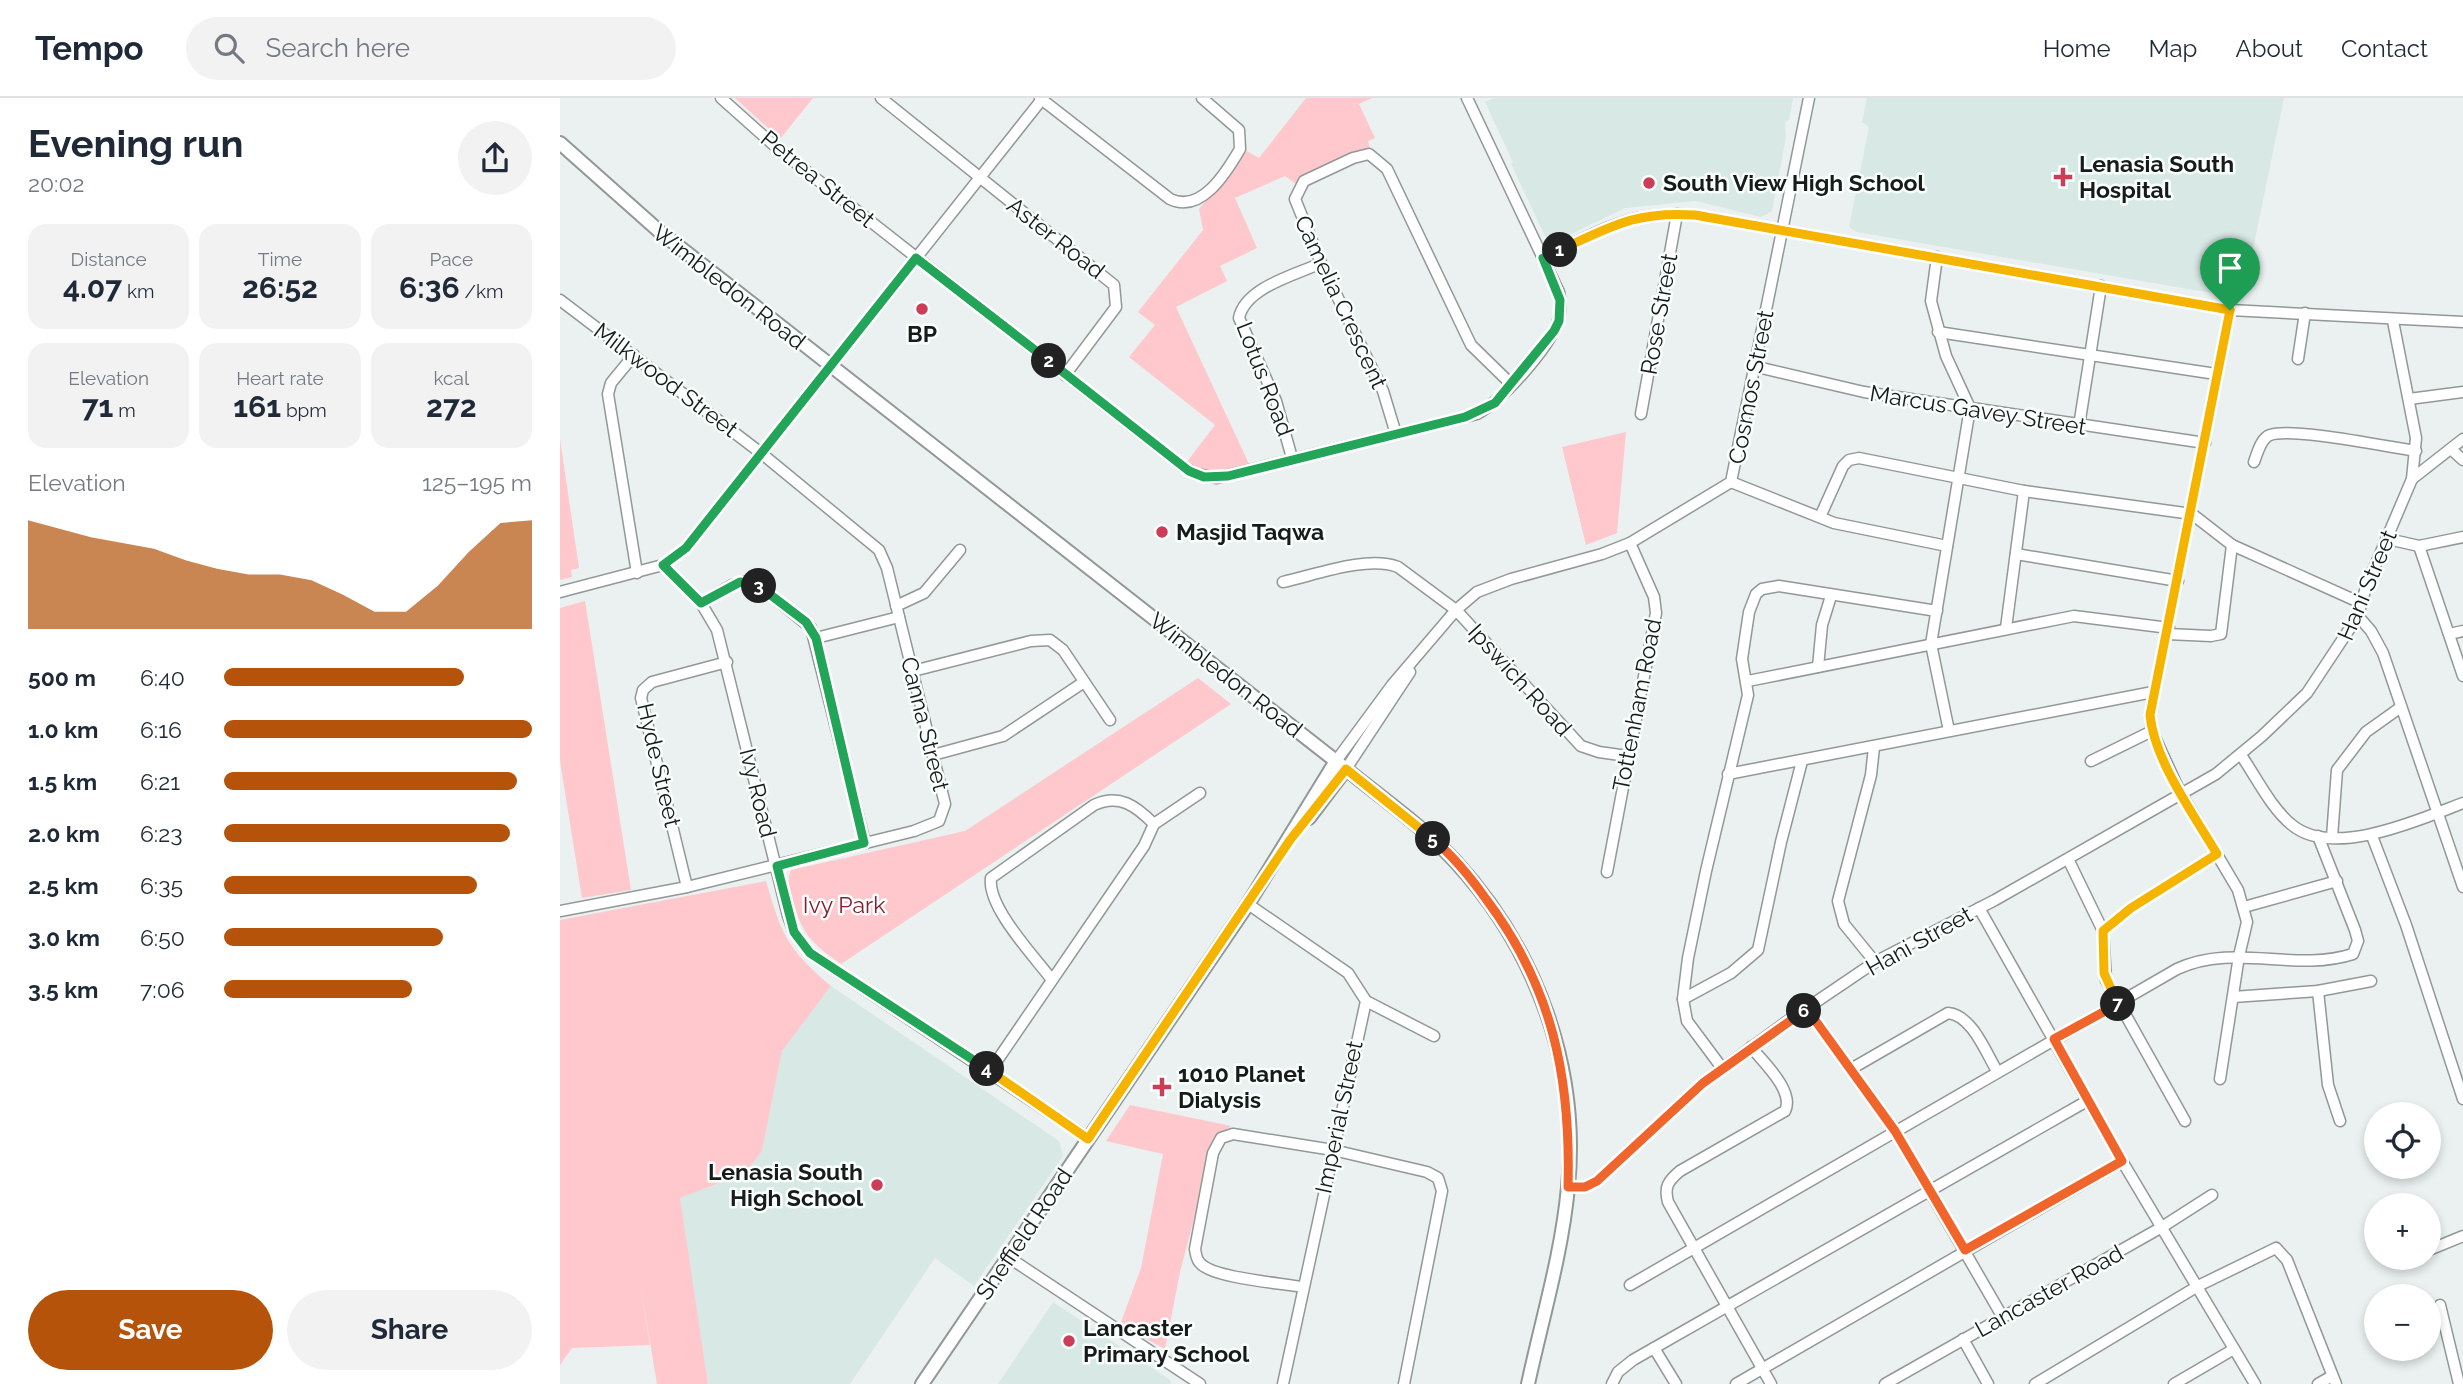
<!DOCTYPE html>
<html lang="en">
<head>
<meta charset="utf-8">
<style>
	:root { --surface:#fff; --page:#f2f2f3; --text:#1f2937; --muted:#747a83; --line:#e0e1e3; --accent:#b45309 }
	body { margin:0; font-family:Raleway,sans-serif; background:var(--page); color:var(--text); height:100vh; display:flex; flex-direction:column; font-size:26px; white-space:nowrap }
	* { box-sizing:border-box; margin:0 }
	p { font-size:23px; color:var(--muted) }
	.icon { flex:none; width:38px; height:38px; fill:none; stroke:currentColor; stroke-width:2; stroke-linecap:round; stroke-linejoin:round }
	.map { position:relative; flex:1; overflow:hidden }
	.drawer { display:flex; flex-direction:column; background:var(--surface); width:560px }
	.drawer>* { flex:none }
	.fabs { position:absolute; left:1804px; top:1004px; display:grid; gap:14px }
	.fabs a { display:grid; place-items:center; width:77px; height:77px; border-radius:50%; background:var(--surface); box-shadow:0 4px 10px #0003; font-size:35px }
	.pin { position:absolute; display:grid; place-items:center; width:60px; height:60px; color:#fff; margin:-72px -30px; border-radius:50% 50% 50% 0; rotate:-45deg; box-shadow:0 0 7px #0007 }
	.pin .icon { rotate:45deg }
	.km { position:absolute; width:35px; height:35px; margin:-18px; border-radius:50%; background:#222; color:#fff; font-size:19px; line-height:35px; text-align:center }
	.round { display:grid; place-items:center; flex:none; width:74px; height:74px; border-radius:37px; background:var(--page) }
	.overview { display:flex; align-items:center; justify-content:space-between; height:119px; padding:0 28px }
	h1 { font-size:38px; font-weight:700; line-height:52px }
	.figures { display:grid; grid-template-columns:repeat(3,1fr); gap:10px; height:119px; padding:7px 28px }
	.figures div { display:grid; align-content:center; border-radius:18px; background:var(--page); text-align:center }
	.figures b { font-size:30px; font-weight:700 }
	.figures small { font-size:19px; font-weight:400 }
	.figures p { font-size:19px }
	.chart { height:196px; padding:14px 28px }
	.chart p { display:flex; justify-content:space-between }
	.chart svg { width:100%; height:126px; margin-top:7px; fill:var(--accent); opacity:.7 }
	.action { display:flex; gap:14px; margin-top:auto; padding:14px 28px }
	.action a { flex:1; height:80px; border-radius:42px; background:var(--accent); color:#fff; font-size:28px; font-weight:700; line-height:80px; text-align:center }
	.action a+a { background:var(--page); color:var(--text) }
	ul { padding:0 28px; list-style:none; font-size:23px }
	li { display:grid; grid-template-columns:112px 84px 1fr; align-items:center; height:52px }
	li i { height:18px; border-radius:9px; background:var(--accent) }
	header { display:flex; align-items:center; gap:42px; box-sizing:border-box; height:98px; padding:0 35px; background:var(--surface); border-bottom:2px solid var(--line) }
	header strong { font-size:33px }
	nav { display:flex; gap:38px; margin-inline-start:auto; font-size:24px }
	.search { width:490px; height:63px; background:var(--page); display:flex; align-items:center; gap:18px; box-sizing:border-box; padding:0 24px; border-radius:38px; color:var(--muted); font-size:26px }
	main { display:flex; flex:1; min-height:0 }
	.map>svg:first-child { display:block }
</style>
</head>
<body>
<header>
<strong>Tempo</strong>
<div class="search"><svg class="icon" aria-label="search" viewBox="0 0 24 24"><circle cx="10" cy="10" r="6"/><path d="M15 15l6 6"/></svg>Search here</div>
<nav><a>Home</a><a>Map</a><a>About</a><a>Contact</a></nav>
</header>
<main>
<section class="drawer">
<div class="overview"><div><h1>Evening run</h1><p>20:02</p></div><a class="round"><svg class="icon" aria-label="share" viewBox="0 0 24 24"><path d="M12 15V3M7 8l5-5 5 5M5 13v7h14v-7"/></svg></a></div>
<div class="figures">
<div><p>Distance</p><b>4.07<small> km</small></b></div>
<div><p>Time</p><b>26:52</b></div>
<div><p>Pace</p><b>6:36<small> /km</small></b></div>
</div>
<div class="figures">
<div><p>Elevation</p><b>71<small> m</small></b></div>
<div><p>Heart rate</p><b>161<small> bpm</small></b></div>
<div><p>kcal</p><b>272</b></div>
</div>
<div class="chart"><p><span>Elevation</span>125–195 m</p>
<svg viewBox="0 0 160 44" preserveAspectRatio="none"><path d="M0 44V6L10 9L20 12L30 14L40 16L50 20L60 23L70 25L80 25L90 27L100 32L110 38L120 38L130 29L140 17L150 7L160 6V44z"/></svg>
</div>
<ul>
<li><b>500 m</b>6:40<i style="width:78%"></i></li>
<li><b>1.0 km</b>6:16<i style="width:100%"></i></li>
<li><b>1.5 km</b>6:21<i style="width:95%"></i></li>
<li><b>2.0 km</b>6:23<i style="width:93%"></i></li>
<li><b>2.5 km</b>6:35<i style="width:82%"></i></li>
<li><b>3.0 km</b>6:50<i style="width:71%"></i></li>
<li><b>3.5 km</b>7:06<i style="width:61%"></i></li>
</ul>
<div class="action"><a>Save</a><a>Share</a></div>
</section>
<div class="map">
<svg width="1903" height="1286" viewBox="0 0 1903 1286">
	<rect width="100%" height="100%" fill="#eaf1f0"/>
	<g fill="#d8e8e5">
		<polygon points="934,0 1233,0 1229,22 1225,24 1226,39 1212,113 1201,119 1136,103 1065,110 996,143 985,138 951,66 953,64 925,4"/>
		<polygon points="1307,0 1724,0 1684,195 1675,199 1297,134 1289,129 1309,29 1302,24"/>
		<polygon points="271,888 499,1043 503,1058 414,1188 375,1160 290,1286 148,1286 119,1100 185,1075 202,1053 222,953"/>
		<polygon points="493,1204 610,1282 611,1286 438,1286"/>
	</g>
	<g fill="#fec8cc">
		<polygon points="175,0 253,0 220,41"/>
		<path d="M 746,0 L 812,0 L 799,6 L 815,40 L 808,43 L 810,51 L 745,78 L 736,86 L 725,78 L 675,100 L 697,150 L 660,168 L 667,183 L 616,209 L 689,366 C 665,374 649,377 626,365 L 655,327 L 569,259 L 595,227 L 578,214 L 643,132 L 639,111 L 687,53 L 699,60 Z"/>
		<polygon points="1066,334 1057,435 1026,447 1002,349"/>
		<polygon points="0,341 19,470 11,472 12,479 0,482"/>
		<polygon points="25,503 71,792 22,800 0,663 0,510"/>
		<path d="M 638,580 L 671,606 L 281,866 C 251,845 241,835 232,799 C 229,788 227,782 231,772 L 405,733 Z"/>
		<path d="M 206,783 C 222,838 227,850 271,888 L 222,953 L 202,1053 L 185,1075 L 120,1100 L 148,1286 L 97,1286 L 80,1184 L 90,1247 L 12,1250 L 0,1267 L 0,822 Z"/>
		<polygon points="570,1007 671,1028 654,1044 620,1174 605,1251 560,1227 581,1170 603,1056 546,1043"/>
	</g>
	<g fill="none" stroke-linecap="round" stroke-linejoin="round">
		<defs>
			<g id="minor">
				<path d="M 161,0 L 217,50 L 622,368 L 636,376 L 657,380 L 917,316 C 942,303 987,252 997,226 C 1001,216 1001,204 999,194 L 907,0"/>
				<polyline points="321,0 554,187 556,209 505,277"/>
				<path d="M 480,0 L 610,101 C 641,116 666,75 680,51 L 679,32 L 642,0"/>
				<polyline points="1377,159 1371,203 1386,258 1410,310 1371,546 1389,633"/>
				<path d="M 983,160 C 1041,133 1069,112 1135,117 L 1670,212 L 1903,224"/>
				<polyline points="0,202 201,355 319,452 327,470 385,706 379,723 354,733 127,789 0,813"/>
				<polyline points="1378,234 1656,276"/>
				<polyline points="74,257 51,285 48,296 77,475"/>
				<polyline points="1738,261 1745,215"/>
				<polyline points="1193,268 1304,294 1645,345"/>
				<polyline points="1849,301 1903,294"/>
				<polyline points="1081,316 1117,116"/>
				<polyline points="1519,328 1541,188"/>
				<polyline points="836,336 823,293 761,165 735,101 744,83 793,60 809,56 827,71 911,247 951,286"/>
				<polyline points="1892,352 1903,362"/>
				<path d="M 732,360 L 716,303 L 679,220 C 685,189 736,177 761,165"/>
				<path d="M 1694,364 C 1697,356 1701,340 1710,337 C 1732,329 1828,349 1856,353"/>
				<polyline points="1852,381 1903,341"/>
				<polyline points="1171,384 1274,425 1387,448"/>
				<polyline points="1260,419 1283,368 1289,362 1299,360 1464,393 1632,416 1672,447 1801,505"/>
				<polyline points="1828,441 1859,448 1903,439"/>
				<polyline points="1859,448 1903,578"/>
				<polyline points="1456,456 1618,483"/>
				<polyline points="103,467 141,505 157,532 228,818 234,834 250,855 529,1041"/>
				<path d="M 723,484 C 755,477 807,457 838,469 L 896,512 L 1021,648 L 1039,654 L 1067,658"/>
				<polyline points="0,494 103,467 126,450 483,0"/>
				<polyline points="141,505 172,487 187,483 200,488 251,530 305,745"/>
				<polyline points="336,508 364,495 400,452"/>
				<polyline points="1798,518 1811,533 1823,555 1903,789"/>
				<polyline points="1446,530 1464,393"/>
				<polyline points="1607,536 1651,538 1661,536 1672,447"/>
				<polyline points="1889,536 1903,533"/>
				<polyline points="256,540 339,519"/>
				<polyline points="1258,569 1262,527 1271,498"/>
				<polyline points="353,573 471,543 490,542 503,552 550,622"/>
				<polyline points="1188,583 1514,518 1609,530"/>
				<polyline points="1314,649 1311,677 1278,803 1284,826 1315,864"/>
				<polyline points="373,657 443,638 524,584"/>
				<path d="M 1681,657 C 1696,679 1711,710 1732,727 C 1773,761 1861,721 1903,705"/>
				<polyline points="776,663 832,587 896,512 917,494 951,481 1042,456 1070,445 1171,384 1249,0"/>
				<polyline points="1531,663 1592,633"/>
				<polyline points="786,671 850,574"/>
				<polyline points="1168,676 1593,594"/>
				<polyline points="594,726 640,695"/>
				<polyline points="1812,738 1846,827 1903,1001"/>
				<polyline points="1772,739 1777,672 1806,634 1841,609"/>
				<polyline points="1508,761 1543,833 1546,882 1625,1023"/>
				<polyline points="1047,774 1096,515 1094,499 1070,445"/>
				<polyline points="127,789 81,600 83,592 92,584 167,564"/>
				<polyline points="688,806 788,875 806,903 723,1286"/>
				<polyline points="1684,809 1777,783"/>
				<polyline points="1419,810 1562,1063 1695,1286"/>
				<polyline points="1543,833 1571,810 1657,756"/>
				<polyline points="1758,893 1768,987 1780,1023"/>
				<polyline points="1673,899 1758,893 1811,883"/>
				<polyline points="1123,901 1171,875 1198,852 1221,744 1242,663"/>
				<polyline points="806,903 874,938"/>
				<polyline points="1247,911 1335,1033 1442,1218"/>
				<path d="M 1191,949 C 1203,964 1235,993 1225,1013 L 1120,1073 C 1108,1083 1104,1089 1108,1104 L 1211,1286"/>
				<polyline points="1162,970 1127,923 1123,901 1128,860 1146,773 1188,597 1182,561 1189,514 1196,496 1202,491 1219,488 1377,513"/>
				<path d="M 1291,971 L 1388,915 C 1412,917 1426,955 1437,973"/>
				<path d="M 430,973 L 584,748 L 594,726 C 576,708 559,695 534,707 L 431,780 C 427,809 474,858 492,882"/>
				<polyline points="1660,981 1679,858 1687,824 1678,792 1620,694 1592,633 1590,617 1670,212"/>
				<polyline points="1008,1089 1025,1089 1037,1083 1143,985 1225,925 1315,864 1435,802 1656,676 1702,638 1747,595 1798,518 1806,489 1852,381 1856,340 1833,223"/>
				<polyline points="1869,1152 1903,1138"/>
				<polyline points="448,1159 640,1286"/>
				<path d="M 1070,1187 L 1617,871 C 1675,844 1734,875 1793,856 L 1798,843 L 1795,832 L 1758,738"/>
				<path d="M 742,1189 C 721,1185 654,1180 641,1166 C 636,1162 636,1156 635,1151 L 653,1055 L 661,1040 L 673,1036 L 773,1052 L 867,1074 L 878,1080 L 882,1093 L 844,1286"/>
				<polyline points="1880,1207 1899,1286"/>
				<polyline points="1403,1241 1428,1286"/>
				<polyline points="1094,1250 1116,1286"/>
				<polyline points="1052,1286 1058,1274 1073,1262 1527,1003"/>
				<polyline points="1176,1286 1562,1063"/>
				<polyline points="1325,1286 1602,1129 1652,1097"/>
				<polyline points="1475,1286 1638,1188 1716,1150 1727,1162 1776,1286"/>
				<polyline points="1614,1286 1674,1251"/>
				<polyline points="1758,1286 1772,1278"/>
			</g>
			<g id="tertiary">
				<path d="M 0,45 L 99,133 L 786,671 C 823,701 863,729 895,763 C 976,851 1020,969 1008,1089 C 1002,1155 982,1221 968,1286"/>
				<polyline points="749,720 786,671"/>
				<polyline points="362,1286 688,806 776,663"/>
			</g>
		</defs>
		<use href="#minor" stroke="#929897" stroke-width="13"/>
		<use href="#tertiary" stroke="#929897" stroke-width="16"/>
		<use href="#minor" stroke="#fff" stroke-width="10"/>
		<use href="#tertiary" stroke="#fff" stroke-width="12"/>
	</g>
	<g fill="none" stroke-linecap="round" stroke-linejoin="round">
		<defs>
			<path id="split-1" d="M 1000,152 C 1052,128 1076,113 1135,117 L 1670,212"/>
			<polyline id="split-2" points="489,263 629,373 644,379 668,378 905,319 935,305 994,233 999,223 1000,202 983,160 1000,152"/>
			<polyline id="split-3" points="199,488 180,484 141,505 103,467 126,450 356,160 489,263"/>
			<polyline id="split-4" points="199,488 246,524 256,540 304,745 217,768 234,834 250,855 427,971"/>
			<polyline id="split-5" points="427,971 528,1041 730,742 786,671 873,741"/>
			<path id="split-6" d="M 873,741 C 893,758 911,780 926,801 C 993,890 1011,980 1008,1089 L 1025,1089 L 1037,1083 L 1143,985 L 1244,913"/>
			<polyline id="split-7" points="1244,913 1247,911 1335,1033 1405,1152 1562,1063 1494,941 1558,906"/>
			<path id="split-8" d="M 1558,906 L 1544,875 L 1543,833 L 1571,810 L 1657,756 C 1634,717 1594,662 1590,617 L 1670,212"/>
		</defs>
		<use href="#split-1" stroke="#fff" stroke-width="14"/>
		<use href="#split-2" stroke="#fff" stroke-width="14"/>
		<use href="#split-3" stroke="#fff" stroke-width="14"/>
		<use href="#split-4" stroke="#fff" stroke-width="14"/>
		<use href="#split-5" stroke="#fff" stroke-width="14"/>
		<use href="#split-6" stroke="#fff" stroke-width="14"/>
		<use href="#split-7" stroke="#fff" stroke-width="14"/>
		<use href="#split-8" stroke="#fff" stroke-width="14"/>
		<use href="#split-1" stroke="#f5b400" stroke-width="9"/>
		<use href="#split-2" stroke="#22a559" stroke-width="9"/>
		<use href="#split-3" stroke="#22a559" stroke-width="9"/>
		<use href="#split-4" stroke="#22a559" stroke-width="9"/>
		<use href="#split-5" stroke="#f5b400" stroke-width="9"/>
		<use href="#split-6" stroke="#f0652b" stroke-width="9"/>
		<use href="#split-7" stroke="#f0652b" stroke-width="9"/>
		<use href="#split-8" stroke="#f5b400" stroke-width="9"/>
	</g>
	<g fill="#cd3d58" stroke="#f8fffd" stroke-width="2.5">
		<path d="M1499.5 68.5h7v7h7v7h-7v7h-7v-7h-7v-7h7z"/>
		<circle cx="1089" cy="85" r="7"/>
		<circle cx="362" cy="211" r="7"/>
		<circle cx="602" cy="434" r="7"/>
		<path d="M598.5 978.5h7v7h7v7h-7v7h-7v-7h-7v-7h7z"/>
		<circle cx="317" cy="1087" r="7"/>
		<circle cx="509" cy="1243" r="7"/>
	</g>
	<g text-anchor="middle" stroke-width="5" stroke-linejoin="round" paint-order="stroke">
		<g font-size="23" font-weight="bold" fill="#181b1a" stroke="#f8fffd" text-anchor="start">
			<text x="1519" y="74">Lenasia South<tspan x="1519" dy="26">Hospital</tspan></text>
			<text x="1103" y="93">South View High School</text>
			<text x="362" y="244" text-anchor="middle">BP</text>
			<text x="616" y="442">Masjid Taqwa</text>
			<text x="618" y="984">1010 Planet<tspan x="618" dy="26">Dialysis</tspan></text>
			<text x="303" y="1082" text-anchor="end">Lenasia South<tspan x="303" dy="26">High School</tspan></text>
			<text x="523" y="1238">Lancaster<tspan x="523" dy="26">Primary School</tspan></text>
		</g>
		<g font-size="23" fill="#181b1a" stroke="#f8fffd">
			<text transform="translate(258 81) rotate(39)" y="8">Petrea Street</text>
			<text transform="translate(496 140) rotate(38)" y="8">Aster Road</text>
			<text transform="translate(169 189) rotate(38)" y="8">Wimbledon Road</text>
			<text transform="translate(781 204) rotate(65)" y="8">Camelia Crescent</text>
			<text transform="translate(1099 216) rotate(-80)" y="8">Rose Street</text>
			<text transform="translate(705 281) rotate(69)" y="8">Lotus Road</text>
			<text transform="translate(106 282) rotate(37)" y="8">Milkwood Street</text>
			<text transform="translate(1191 289) rotate(-79)" y="8">Cosmos Street</text>
			<text transform="translate(1418 312) rotate(9)" y="8">Marcus Gavey Street</text>
			<text transform="translate(1807 487) rotate(-67)" y="8">Hani Street</text>
			<text transform="translate(666 577) rotate(38)" y="8">Wimbledon Road</text>
			<text transform="translate(960 582) rotate(48)" y="8">Ipswich Road</text>
			<text transform="translate(1077 607) rotate(-79)" y="8">Tottenham Road</text>
			<text transform="translate(365 626) rotate(76)" y="8">Canna Street</text>
			<text transform="translate(99 667) rotate(77)" y="8">Hyde Street</text>
			<text transform="translate(198 695) rotate(76)" y="8">Ivy Road</text>
			<text transform="translate(1359 843) rotate(-29)" y="8">Hani Street</text>
			<text transform="translate(779 1019) rotate(-78)" y="8">Imperial Street</text>
			<text transform="translate(464 1136) rotate(-56)" y="8">Sheffield Road</text>
			<text transform="translate(1489 1193) rotate(-29)" y="8">Lancaster Road</text>
		</g>
		<g font-size="23" fill="#881d33" stroke="#f8fffd">
			<text x="284" y="815">Ivy Park</text>
		</g>
	</g>
</svg>
<div class="fabs">
<a><svg class="icon" aria-label="locate" viewBox="0 0 24 24"><circle cx="12" cy="12" r="6"/><path d="M12 2v4M12 18v4M2 12h4M18 12h4"/></svg></a>
<a>+</a>
<a>−</a>
</div>
<div class="pin" style="left:1670px;top:212px;background:#1e9e55"><svg class="icon" aria-label="arrive" viewBox="0 0 24 24"><path d="M6 21V4h12l-3 4 3 4H6"/></svg></div>
<b class="km" style="left:1000px;top:152px">1</b>
<b class="km" style="left:489px;top:263px">2</b>
<b class="km" style="left:199px;top:488px">3</b>
<b class="km" style="left:427px;top:971px">4</b>
<b class="km" style="left:873px;top:741px">5</b>
<b class="km" style="left:1244px;top:913px">6</b>
<b class="km" style="left:1558px;top:906px">7</b>
</div>
</main>
</body>
</html>
